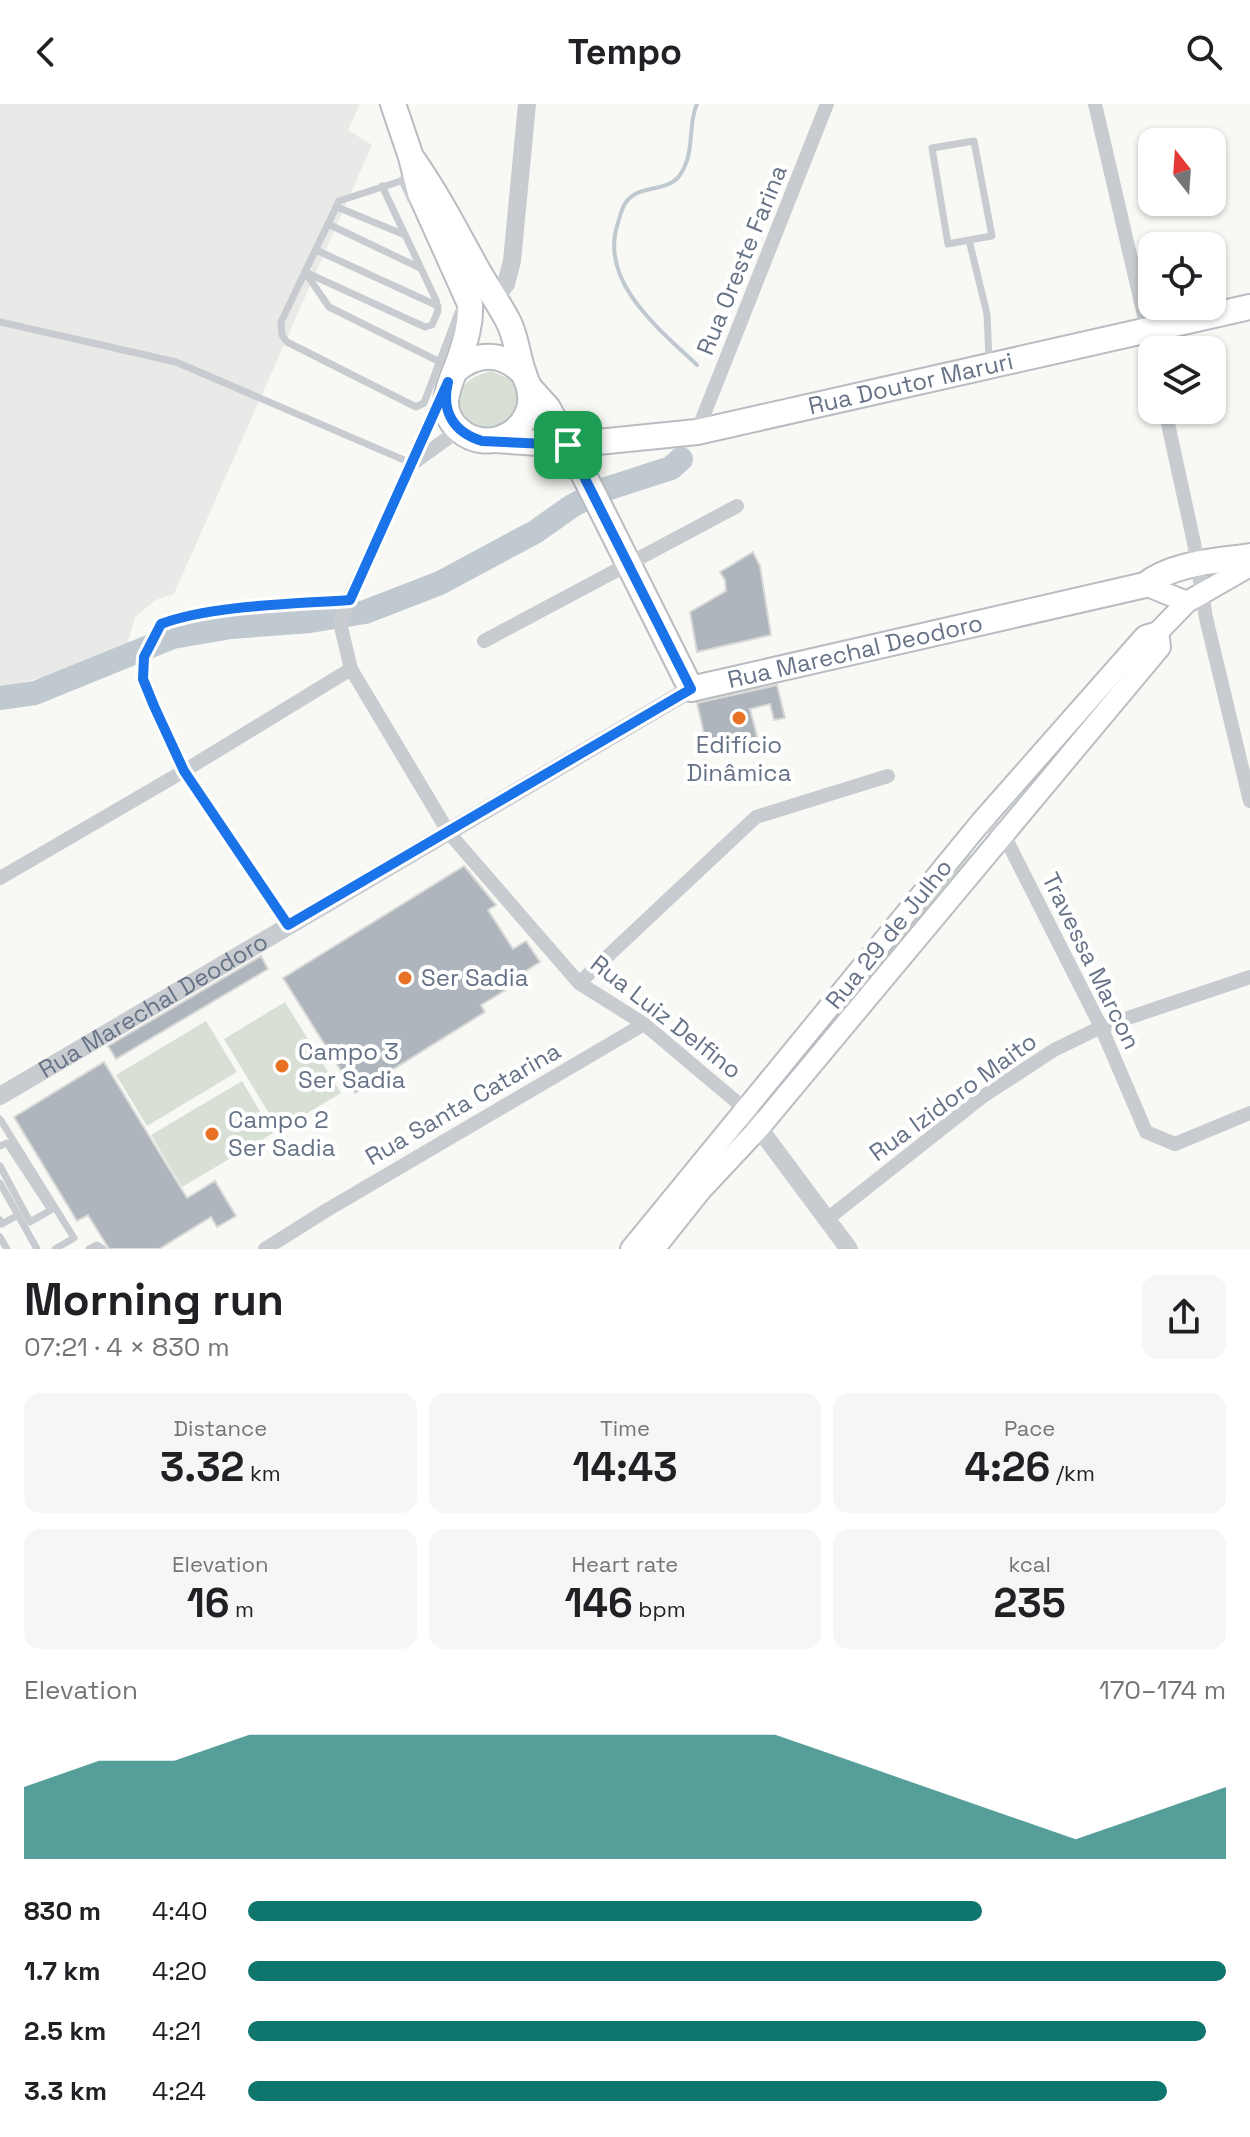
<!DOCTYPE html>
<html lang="en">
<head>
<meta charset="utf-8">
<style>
	:root { --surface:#fff; --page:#f6f6f6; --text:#202124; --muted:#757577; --accent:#0f766e }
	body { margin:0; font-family:"Space Grotesk",sans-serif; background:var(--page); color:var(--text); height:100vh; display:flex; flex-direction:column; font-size:30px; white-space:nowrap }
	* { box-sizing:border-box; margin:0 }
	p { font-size:26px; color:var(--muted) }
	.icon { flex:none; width:44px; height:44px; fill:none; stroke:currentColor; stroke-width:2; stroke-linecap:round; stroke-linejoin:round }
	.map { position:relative; height:1145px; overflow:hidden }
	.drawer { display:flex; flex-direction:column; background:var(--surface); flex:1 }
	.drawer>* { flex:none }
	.needle { width:52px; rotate:343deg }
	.tools { position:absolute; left:1138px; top:24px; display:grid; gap:16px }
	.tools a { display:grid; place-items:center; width:88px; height:88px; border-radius:16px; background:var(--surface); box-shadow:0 2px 6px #0004; font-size:40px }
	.pin { position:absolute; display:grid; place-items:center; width:68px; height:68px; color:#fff; margin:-34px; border-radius:16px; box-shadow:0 4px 12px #0006 }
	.round { display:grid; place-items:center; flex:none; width:84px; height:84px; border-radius:16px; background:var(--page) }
	.headline { display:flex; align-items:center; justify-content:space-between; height:136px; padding:0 24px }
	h1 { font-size:44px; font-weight:700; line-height:60px }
	.metrics { display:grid; grid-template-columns:repeat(3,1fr); gap:12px; height:136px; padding:8px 24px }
	.metrics div { display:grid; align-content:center; border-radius:16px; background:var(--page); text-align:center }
	.metrics b { font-size:40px; font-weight:700 }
	.metrics small { font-size:22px; font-weight:400 }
	.metrics p { font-size:22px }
	.chart { height:224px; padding:16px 24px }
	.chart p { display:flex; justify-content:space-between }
	.chart svg { width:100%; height:144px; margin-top:8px; fill:var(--accent); opacity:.7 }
	ul { padding:0 24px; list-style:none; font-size:26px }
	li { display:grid; grid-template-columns:128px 96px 1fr; align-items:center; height:60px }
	li i { height:20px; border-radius:10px; background:var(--accent) }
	header { display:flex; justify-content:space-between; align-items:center; height:104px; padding:0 24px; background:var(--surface); font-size:36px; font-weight:700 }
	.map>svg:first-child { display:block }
</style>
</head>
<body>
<header><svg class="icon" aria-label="back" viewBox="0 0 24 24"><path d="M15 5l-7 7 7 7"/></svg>Tempo<svg class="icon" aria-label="search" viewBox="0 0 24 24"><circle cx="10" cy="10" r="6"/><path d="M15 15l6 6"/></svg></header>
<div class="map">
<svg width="1250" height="1145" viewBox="0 0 1250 1145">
	<rect width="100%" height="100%" fill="#f8f8f5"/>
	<polygon fill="#e9e9e8" points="0,0 360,0 348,26 372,41 174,490 156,496 135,513 127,542 49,572 0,584"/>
	<g fill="#d8e0d6">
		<path d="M 491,267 L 518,278 L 522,309 L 499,326 L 472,327 L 452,304 C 461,281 467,274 491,267 Z"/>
		<polygon points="973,750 973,758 774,995 767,995 963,751"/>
		<polygon points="285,898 341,989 279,1026 224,935"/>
		<polygon points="206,917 237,968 147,1022 116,971"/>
		<polygon points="242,977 273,1029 182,1083 151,1031"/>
	</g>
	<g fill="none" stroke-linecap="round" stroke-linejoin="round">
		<path stroke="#c1c9d0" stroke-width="4" d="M 697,261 C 659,225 598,177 618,119 C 620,112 622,102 627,97 C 640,80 667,89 680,71 C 696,47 687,21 697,0"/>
		<polyline stroke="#c1c9d0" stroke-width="24" points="0,594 35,589 173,533 231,523 310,517 365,508 440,479 535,428 572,402 600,387 671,364 681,355"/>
	</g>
	<g fill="#aeb5bc" stroke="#d9dad8" stroke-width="2">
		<polygon points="753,448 760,462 771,531 697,548 690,508 726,487 725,476 720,468"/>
		<polygon points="777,581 785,614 774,616 770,600 750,605 759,640 734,646 730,633 706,639 697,599"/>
		<polygon points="464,762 496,801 488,806 513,845 526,837 540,858 524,868 527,873 481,901 485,908 355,989 283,874"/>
		<polygon points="261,852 268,865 116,955 108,942"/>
		<polygon points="104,958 187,1094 215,1077 236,1112 217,1123 211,1113 159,1145 109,1145 88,1111 77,1117 14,1013"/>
	</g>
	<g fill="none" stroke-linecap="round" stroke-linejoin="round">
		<defs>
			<g id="secondary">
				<polyline points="1145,481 1187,498"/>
				<polyline points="631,1145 981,718 1145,532 1158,528 1187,498 1250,462"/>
				<polyline points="654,1145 701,1086 759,1024 1160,543 1158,528"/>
			</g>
			<g id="primary">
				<path d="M 393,0 L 411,53 L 420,89 L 470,200 C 471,219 466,235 460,253 C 452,278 434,302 458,325 C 489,354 539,324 529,284 C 528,278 524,273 523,267 C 517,250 516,230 507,215 C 497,197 486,181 476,163 C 455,125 436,88 411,53"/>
				<path d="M 455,267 C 478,247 503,248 524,270"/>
				<path id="s2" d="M 529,283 L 548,304 L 587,377 L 691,585 L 1145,481 C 1172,459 1217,457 1250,452"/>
				<path id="s3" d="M 495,336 L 568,341 L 697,328 L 1250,203"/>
			</g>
		</defs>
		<use href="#secondary" stroke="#babec3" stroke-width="24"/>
		<use href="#primary" stroke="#b9bcc1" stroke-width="28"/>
		<g stroke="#c8cbcf" stroke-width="7">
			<polyline points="410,74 339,97 281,218 282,231 287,238 416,303 424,299 459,206"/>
			<polyline points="402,76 411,96"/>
			<polyline points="382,82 436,196 438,207 432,221 425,223 305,168 329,203 440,258"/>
			<polyline points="337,103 405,131"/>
			<polyline points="328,120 420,164"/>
			<polyline points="969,136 948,140 932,44 974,37 992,132 969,136 987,210 989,256"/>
			<polyline points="316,146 438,202"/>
			<polyline points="0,218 176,258 411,359"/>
			<polyline points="0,1015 74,1134 55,1145"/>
			<polyline points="0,1042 7,1039 51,1106 30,1118 0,1062"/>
			<polyline points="0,1079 18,1111 2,1120 0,1116"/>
			<polyline points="18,1111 37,1145"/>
			<polyline points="0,1133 7,1145"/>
			<polyline points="89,1145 97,1141 103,1145"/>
		</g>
		<g stroke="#c8cbcf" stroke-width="14">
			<polyline points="1095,0 1152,246"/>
			<polyline points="443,291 343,508 341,523 351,565 449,729 579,879 644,920 745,1005"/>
			<polyline points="1165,306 1194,439 1206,514 1250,697"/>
			<polyline points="697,328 827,0"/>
			<polyline points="416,357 459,326"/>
			<polyline points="484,537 737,402"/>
			<polyline points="981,718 1003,729 1101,923 1146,1028 1175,1040 1250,1009"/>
			<polyline points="0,774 184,667 351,565"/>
			<path d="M 288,821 L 184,667 L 154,602 L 143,575 L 144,553 L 161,520 C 210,500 296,500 350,496"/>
			<polyline points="579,879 756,713 888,672"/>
			<polyline points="826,1116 982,993 1054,946 1101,923 1250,873"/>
			<polyline points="265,1145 327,1106 644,920"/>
		</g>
		<g stroke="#c8cbcf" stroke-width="18">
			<polyline points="494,195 506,180 512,157 527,0"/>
			<path id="s1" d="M 0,992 L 691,585"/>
			<polyline points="750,1012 849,1145"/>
		</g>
		<use href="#secondary" stroke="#fff" stroke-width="20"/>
		<use href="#primary" stroke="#fff" stroke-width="24"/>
	</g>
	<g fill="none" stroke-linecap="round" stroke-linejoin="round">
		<defs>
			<path id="route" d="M 448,278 C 441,307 453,328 482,337 L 568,341 L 691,585 L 288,821 L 184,667 L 154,602 L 143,575 L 144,553 L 161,520 C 211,501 295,500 350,496 Z"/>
		</defs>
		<use href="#route" stroke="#fff" stroke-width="16"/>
		<use href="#route" stroke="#1a73e8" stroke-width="10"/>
	</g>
	<g fill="#e97125" stroke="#fff" stroke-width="3">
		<circle cx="739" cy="614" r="8"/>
		<circle cx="405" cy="874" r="8"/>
		<circle cx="282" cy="962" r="8"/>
		<circle cx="212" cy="1030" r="8"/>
	</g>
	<g text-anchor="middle" stroke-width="8" stroke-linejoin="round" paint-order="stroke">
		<g font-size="24" fill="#667387" stroke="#fff">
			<text transform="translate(742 156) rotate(-68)" y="8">Rua Oreste Farina</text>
			<text dy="8" stroke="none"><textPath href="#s3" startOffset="422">Rua Doutor Maruri</textPath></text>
			<text dy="8" stroke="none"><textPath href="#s2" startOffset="512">Rua Marechal Deodoro</textPath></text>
			<text transform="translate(889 830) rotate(-51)" y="8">Rua 29 de Julho</text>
			<text transform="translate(1091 857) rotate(64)" y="8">Travessa Marcon</text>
			<text dy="8" stroke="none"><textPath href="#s1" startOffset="178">Rua Marechal Deodoro</textPath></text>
			<text transform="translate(666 913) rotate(38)" y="8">Rua Luiz Delfino</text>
			<text transform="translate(953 993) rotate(-36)" y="8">Rua Izidoro Maito</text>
			<text transform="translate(463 1000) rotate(-30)" y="8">Rua Santa Catarina</text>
		</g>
		<g font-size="24" fill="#667387" stroke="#fff" text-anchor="start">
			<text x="739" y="649" text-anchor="middle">Edifício<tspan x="739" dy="28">Dinâmica</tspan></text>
			<text x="421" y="882">Ser Sadia</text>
			<text x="298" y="956">Campo 3<tspan x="298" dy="28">Ser Sadia</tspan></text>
			<text x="228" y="1024">Campo 2<tspan x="228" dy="28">Ser Sadia</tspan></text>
		</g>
	</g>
</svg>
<div class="tools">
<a><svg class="needle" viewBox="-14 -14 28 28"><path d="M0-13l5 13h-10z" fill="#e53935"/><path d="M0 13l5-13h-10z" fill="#757577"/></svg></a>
<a><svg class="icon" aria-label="locate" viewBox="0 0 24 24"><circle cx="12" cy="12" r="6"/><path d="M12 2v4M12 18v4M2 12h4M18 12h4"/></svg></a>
<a><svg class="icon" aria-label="layers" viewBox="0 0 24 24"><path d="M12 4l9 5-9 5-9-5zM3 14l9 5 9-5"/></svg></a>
</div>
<div class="pin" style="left:568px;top:341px;background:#1e9e55"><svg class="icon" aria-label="arrive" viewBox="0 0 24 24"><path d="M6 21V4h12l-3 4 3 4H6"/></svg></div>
</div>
<section class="drawer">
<div class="headline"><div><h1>Morning run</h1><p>07:21 · 4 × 830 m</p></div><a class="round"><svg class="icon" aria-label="share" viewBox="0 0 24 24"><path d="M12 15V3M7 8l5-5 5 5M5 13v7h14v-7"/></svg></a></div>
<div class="metrics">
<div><p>Distance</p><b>3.32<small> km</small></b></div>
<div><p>Time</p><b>14:43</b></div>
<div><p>Pace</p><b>4:26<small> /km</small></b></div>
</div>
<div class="metrics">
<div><p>Elevation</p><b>16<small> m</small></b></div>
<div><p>Heart rate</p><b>146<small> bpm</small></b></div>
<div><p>kcal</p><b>235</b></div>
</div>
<div class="chart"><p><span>Elevation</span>170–174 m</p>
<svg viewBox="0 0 160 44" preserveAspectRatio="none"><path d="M0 44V22L10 14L20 14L30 6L40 6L50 6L60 6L70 6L80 6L90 6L100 6L110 14L120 22L130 30L140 38L150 30L160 22V44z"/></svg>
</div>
<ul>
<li><b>830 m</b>4:40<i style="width:75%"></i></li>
<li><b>1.7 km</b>4:20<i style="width:100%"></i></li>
<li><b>2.5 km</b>4:21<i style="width:98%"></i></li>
<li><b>3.3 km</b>4:24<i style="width:94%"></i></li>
</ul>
</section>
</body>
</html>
